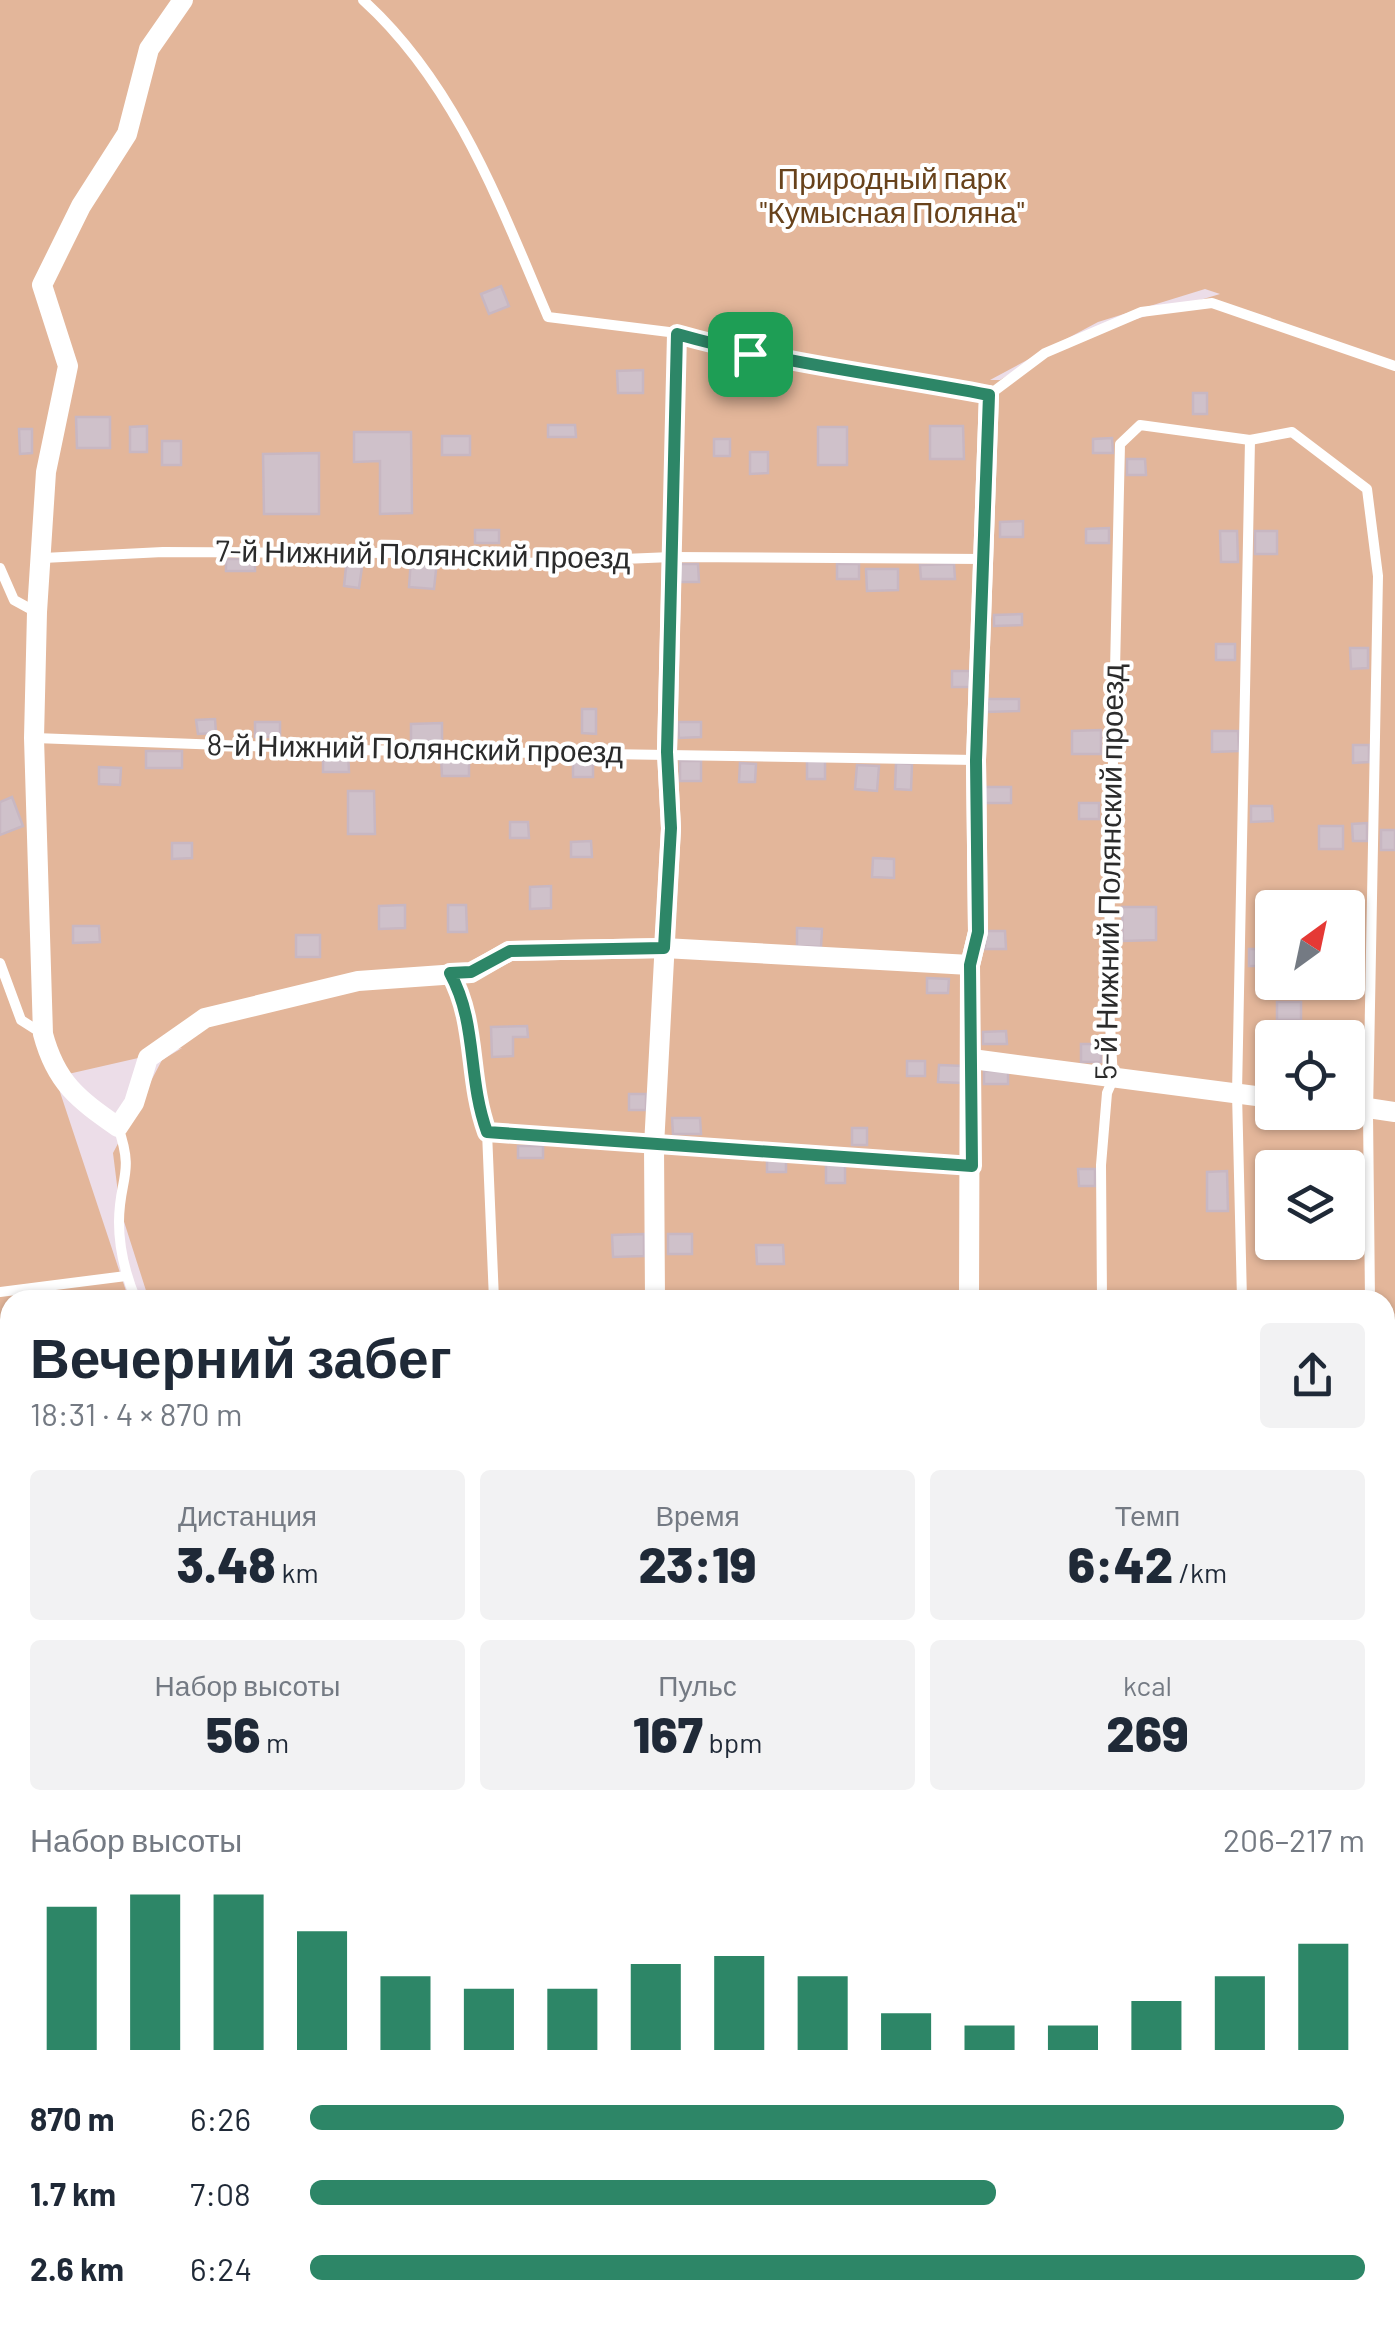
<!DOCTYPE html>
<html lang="ru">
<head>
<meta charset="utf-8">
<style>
	:root { --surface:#fff; --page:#f2f2f3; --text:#1f2937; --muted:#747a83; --accent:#2d8667 }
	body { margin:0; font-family:Barlow,sans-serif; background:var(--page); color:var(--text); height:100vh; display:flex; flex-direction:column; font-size:38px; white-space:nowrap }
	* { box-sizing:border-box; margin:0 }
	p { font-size:32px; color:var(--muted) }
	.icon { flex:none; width:55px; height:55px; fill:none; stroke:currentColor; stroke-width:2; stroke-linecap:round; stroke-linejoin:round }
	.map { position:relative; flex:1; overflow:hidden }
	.details { position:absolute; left:0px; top:1290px; width:1395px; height:1038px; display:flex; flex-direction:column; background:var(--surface); border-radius:30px 30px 0 0; box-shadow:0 2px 8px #0004 }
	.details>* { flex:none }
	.needle { width:65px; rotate:33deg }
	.buttons { position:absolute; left:1255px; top:890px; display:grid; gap:20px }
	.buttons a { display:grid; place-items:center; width:110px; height:110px; border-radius:10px; background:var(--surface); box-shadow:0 2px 8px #0004; font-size:50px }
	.pin { position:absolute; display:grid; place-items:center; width:85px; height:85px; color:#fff; margin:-42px; border-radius:20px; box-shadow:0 5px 15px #0006 }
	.round { display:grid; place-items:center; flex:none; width:105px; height:105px; border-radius:10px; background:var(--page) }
	.overview { display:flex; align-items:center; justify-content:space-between; height:170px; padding:0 30px }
	h1 { font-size:55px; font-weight:800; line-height:75px }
	.figures { display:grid; grid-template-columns:repeat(3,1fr); gap:15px; height:170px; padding:10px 30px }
	.figures div { display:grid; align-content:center; border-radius:10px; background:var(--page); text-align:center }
	.figures b { font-size:50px; font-weight:800 }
	.figures small { font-size:28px; font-weight:400 }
	.figures p { font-size:28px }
	.chart { height:280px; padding:20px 30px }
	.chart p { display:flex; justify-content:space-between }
	.chart svg { width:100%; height:180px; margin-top:10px; stroke:var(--accent); stroke-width:6 }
	ul { padding:0 30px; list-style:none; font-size:32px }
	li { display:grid; grid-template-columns:160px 120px 1fr; align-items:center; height:75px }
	li i { height:25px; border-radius:12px; background:var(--accent) }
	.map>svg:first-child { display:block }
</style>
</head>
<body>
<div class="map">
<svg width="1395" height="2326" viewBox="0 0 1395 2326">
	<rect width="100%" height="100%" fill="#ecdde8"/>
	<path fill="#e3b69a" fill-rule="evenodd" d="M 0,0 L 1395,0 L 1395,2326 L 0,2326 L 0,1858 L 10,1855 L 10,2318 L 1385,2318 L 1385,1300 L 149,1300 L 120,1209 L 113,1153 L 162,1060 L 182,1048 L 55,1077 L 129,1300 L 10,1300 L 10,1834 L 0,1836 ZM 1205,289 L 1220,294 L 1066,340 L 1000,380 L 990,380 L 1098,322 ZM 1272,908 L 1348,908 L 1348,982 L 1272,982 ZM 1272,1038 L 1348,1038 L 1348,1112 L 1272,1112 ZM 1272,1168 L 1348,1168 L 1348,1242 L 1272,1242 Z"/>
	<g fill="#cfc1ca" stroke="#c8b7c2" stroke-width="2.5">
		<polygon points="501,286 509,306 489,314 481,294"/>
		<polygon points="643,370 643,393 618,393 617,371"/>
		<rect x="1193" y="393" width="14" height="21"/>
		<polygon points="76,417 110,417 110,448 77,448"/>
		<polygon points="548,425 575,425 576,437 548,437"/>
		<polygon points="147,426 147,452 130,452 130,427"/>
		<polygon points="930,426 963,426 964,459 930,459"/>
		<rect x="818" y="427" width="29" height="38"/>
		<polygon points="19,429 32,429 32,453 20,454"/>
		<polygon points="354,432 411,432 412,513 380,514 380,461 354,462"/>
		<rect x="442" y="436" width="28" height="19"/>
		<polygon points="1112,438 1113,453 1093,453 1093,439"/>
		<rect x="714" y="439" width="16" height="17"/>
		<rect x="162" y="441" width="19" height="24"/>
		<polygon points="750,452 768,452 768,473 750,474"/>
		<polygon points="319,453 319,514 264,514 263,454"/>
		<polygon points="1127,459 1145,459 1146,475 1127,475"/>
		<polygon points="1023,521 1023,537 1000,537 1000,522"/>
		<polygon points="1109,528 1109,543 1086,543 1086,529"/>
		<rect x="475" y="530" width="24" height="13"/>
		<polygon points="1220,531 1237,531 1238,562 1221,562"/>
		<rect x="1255" y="531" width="22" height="23"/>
		<polygon points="347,558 363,560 359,588 344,586"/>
		<rect x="226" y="559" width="29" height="12"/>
		<polygon points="411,559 437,561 434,589 409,587"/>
		<polygon points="679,564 698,564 699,582 679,582"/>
		<rect x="837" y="564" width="22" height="15"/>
		<polygon points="954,564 955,579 921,579 920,565"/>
		<polygon points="866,569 898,569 898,590 867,591"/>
		<polygon points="1022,614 1022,625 994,626 994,615"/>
		<rect x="1216" y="644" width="19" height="16"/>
		<polygon points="1350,648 1368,648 1368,668 1351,669"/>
		<rect x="952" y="671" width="22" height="16"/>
		<polygon points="986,699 1019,699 1019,711 986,712"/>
		<polygon points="582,709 596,709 596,734 582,733"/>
		<polygon points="215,719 216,733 198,734 196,720"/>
		<rect x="255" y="722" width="25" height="15"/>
		<polygon points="678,722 701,722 701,737 679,738"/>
		<polygon points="442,723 442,742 411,742 411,724"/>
		<polygon points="1101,730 1101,754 1072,754 1072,731"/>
		<polygon points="1212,731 1238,731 1239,751 1212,752"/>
		<polygon points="1353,745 1369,745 1369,762 1353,763"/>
		<rect x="146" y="751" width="36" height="17"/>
		<polygon points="348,752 349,772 323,772 323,753"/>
		<polygon points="441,757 469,757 469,776 442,776"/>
		<rect x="573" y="760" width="20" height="17"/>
		<rect x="680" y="761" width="21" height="20"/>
		<rect x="807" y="761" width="18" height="18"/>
		<polygon points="740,763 756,764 755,782 739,782"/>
		<polygon points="896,763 912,764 911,790 895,789"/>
		<polygon points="857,765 879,766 877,791 855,789"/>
		<polygon points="99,767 121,768 120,785 99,784"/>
		<rect x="985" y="787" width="26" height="16"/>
		<polygon points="348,791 374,791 375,834 348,834"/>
		<polygon points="12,797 23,826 0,835 0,802"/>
		<rect x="1079" y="803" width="20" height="16"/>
		<polygon points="1251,806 1272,806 1273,821 1251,822"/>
		<polygon points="510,822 528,822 529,838 510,838"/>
		<polygon points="1367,823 1367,841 1353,841 1352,824"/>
		<rect x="1319" y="826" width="24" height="23"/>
		<rect x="1381" y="830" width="14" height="20"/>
		<polygon points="591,841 592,857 571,857 571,842"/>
		<polygon points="172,843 192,843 192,858 172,859"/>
		<polygon points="873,858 894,859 894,878 872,877"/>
		<polygon points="551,886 551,908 530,909 530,887"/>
		<polygon points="405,905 405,928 379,929 379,906"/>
		<polygon points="448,905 466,905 467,932 448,932"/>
		<polygon points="1122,907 1156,907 1156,940 1123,941"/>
		<polygon points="73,926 99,926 100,942 73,943"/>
		<polygon points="797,928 822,929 821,947 797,946"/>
		<polygon points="985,931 1005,931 1006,949 985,949"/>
		<rect x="296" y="935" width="24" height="22"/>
		<rect x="1249" y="949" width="18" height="17"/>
		<polygon points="927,978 949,979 948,993 927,993"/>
		<rect x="1277" y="1002" width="24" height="18"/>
		<polygon points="527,1026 528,1037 513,1037 513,1056 492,1057 491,1027"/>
		<polygon points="1006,1031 1007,1044 983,1044 983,1032"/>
		<rect x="1081" y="1044" width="20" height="18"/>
		<rect x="907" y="1061" width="18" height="15"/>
		<polygon points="939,1065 963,1066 963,1083 938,1082"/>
		<rect x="984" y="1071" width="24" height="13"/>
		<rect x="629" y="1094" width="17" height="16"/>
		<polygon points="672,1118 700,1118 701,1134 673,1134"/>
		<rect x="852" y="1128" width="15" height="17"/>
		<rect x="518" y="1146" width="25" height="12"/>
		<polygon points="786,1158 786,1172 767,1172 767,1159"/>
		<rect x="826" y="1161" width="19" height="22"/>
		<polygon points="1078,1169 1095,1169 1095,1186 1079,1186"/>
		<polygon points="1227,1171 1228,1211 1207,1211 1207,1172"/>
		<polygon points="644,1234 644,1256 613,1257 612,1235"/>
		<rect x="668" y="1234" width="24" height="20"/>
		<polygon points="756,1245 783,1245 784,1264 757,1264"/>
	</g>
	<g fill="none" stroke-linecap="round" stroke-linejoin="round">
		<g stroke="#fff" stroke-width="4" stroke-dasharray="8 5" stroke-linecap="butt">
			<polyline points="0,1849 10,1847"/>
			<polyline points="0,1919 10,1901"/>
			<polyline points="1385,2012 1395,2016"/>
			<polyline points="0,2052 4,2064 0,2079"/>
			<polyline points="0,2152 10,2208"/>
			<polyline points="26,2318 27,2326"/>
			<polyline points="176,2326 182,2318"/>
			<polyline points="613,2326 615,2318"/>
		</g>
		<g stroke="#fff" stroke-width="10">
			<path d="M 363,0 C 456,84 500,205 548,317 L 677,333 L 672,556"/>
			<path d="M 677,333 C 779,363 885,375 989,395 L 1045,353 L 1141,312 L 1212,303 L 1395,366"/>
			<polyline points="43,558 163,552 403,553 525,563 672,557 983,559"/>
			<polyline points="0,568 14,600 36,612"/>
			<polyline points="35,738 354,750 976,760"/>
			<polyline points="0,963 21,1020 43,1034"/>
			<polyline points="450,974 466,1002 475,1100 487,1132 494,1300"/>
			<path d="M 118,1127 C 135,1175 119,1178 119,1222 C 119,1248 126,1276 136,1300"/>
			<polyline points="487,1132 972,1166"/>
			<polyline points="0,1292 126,1276"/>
			<polyline points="1102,1300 1101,1165 1107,1093 1113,1079 1108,987 1120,444 1140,425 1250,440 1292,432 1367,489 1378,576 1368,1113 1370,1300"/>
			<polyline points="1242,1300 1237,1093 1250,440"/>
			<polyline points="0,1325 10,1381"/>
			<polyline points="1385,1621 1395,1622"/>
			<polyline points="0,1769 10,1796"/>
		</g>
		<g stroke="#fff" stroke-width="20">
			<path d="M 183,0 L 149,49 L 127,134 L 81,206 L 42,285 L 68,366 L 46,472 L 37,612 L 34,738 L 43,1034 C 56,1083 78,1099 118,1127 L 134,1103 L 148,1058 L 205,1018 L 358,981 L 471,973 L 509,951 L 664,948 L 970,965"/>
			<polyline points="972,1059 1272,1098"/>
			<polyline points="1348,1105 1395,1112"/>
			<polyline points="655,1300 654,1146 671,829 667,752 672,557"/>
			<polyline points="969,1300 970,965 978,932 976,760 989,395"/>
		</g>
	</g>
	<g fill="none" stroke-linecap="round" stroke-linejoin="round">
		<defs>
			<path id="route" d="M 677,334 C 779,363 885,375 989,395 L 976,760 L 978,932 L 970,965 L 972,1166 L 487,1132 C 467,1077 478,1024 450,973 L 471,972 L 510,951 L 664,948 L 671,828 L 667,752 Z"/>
		</defs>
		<use href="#route" stroke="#fff" stroke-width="20"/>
		<use href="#route" stroke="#2d8667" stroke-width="12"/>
	</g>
	<g text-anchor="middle" stroke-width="8" stroke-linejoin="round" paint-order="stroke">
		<g font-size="30" fill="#68421b" stroke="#fff">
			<text x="892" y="189">Природный парк<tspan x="892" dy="34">"Кумысная Поляна"</tspan></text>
		</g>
		<g font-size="30" fill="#2b2b2b" stroke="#fff">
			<text transform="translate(423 555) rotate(1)" y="10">7-й Нижний Полянский проезд</text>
			<text transform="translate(415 749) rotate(1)" y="10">8-й Нижний Полянский проезд</text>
			<text transform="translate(1110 872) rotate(-89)" y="10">5-й Нижний Полянский проезд</text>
		</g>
	</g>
</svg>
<div class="buttons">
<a><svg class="needle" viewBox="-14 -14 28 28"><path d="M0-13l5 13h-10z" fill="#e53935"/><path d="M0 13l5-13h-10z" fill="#747a83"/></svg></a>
<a><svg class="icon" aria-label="locate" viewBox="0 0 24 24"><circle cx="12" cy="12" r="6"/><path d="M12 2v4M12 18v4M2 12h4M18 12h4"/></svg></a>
<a><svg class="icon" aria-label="layers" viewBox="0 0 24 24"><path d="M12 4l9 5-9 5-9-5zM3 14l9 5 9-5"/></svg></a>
</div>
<div class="pin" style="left:750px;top:354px;background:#1e9e55"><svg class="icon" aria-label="arrive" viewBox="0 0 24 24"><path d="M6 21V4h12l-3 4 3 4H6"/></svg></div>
<section class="details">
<div class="overview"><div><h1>Вечерний забег</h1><p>18:31 · 4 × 870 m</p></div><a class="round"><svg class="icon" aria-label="share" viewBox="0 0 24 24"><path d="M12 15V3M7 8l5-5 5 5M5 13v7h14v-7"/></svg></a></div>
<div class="figures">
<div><p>Дистанция</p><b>3.48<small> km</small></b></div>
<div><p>Время</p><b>23:19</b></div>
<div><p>Темп</p><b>6:42<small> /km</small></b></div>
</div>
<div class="figures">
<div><p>Набор высоты</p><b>56<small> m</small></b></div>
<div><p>Пульс</p><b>167<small> bpm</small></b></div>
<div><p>kcal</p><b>269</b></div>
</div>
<div class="chart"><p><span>Набор высоты</span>206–217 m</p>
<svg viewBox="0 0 160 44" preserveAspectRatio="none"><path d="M5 44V9M15 44V6M25 44V6M35 44V15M45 44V26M55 44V29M65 44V29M75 44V23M85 44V21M95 44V26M105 44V35M115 44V38M125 44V38M135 44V32M145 44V26M155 44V18"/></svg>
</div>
<ul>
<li><b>870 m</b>6:26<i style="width:98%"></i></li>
<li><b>1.7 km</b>7:08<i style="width:65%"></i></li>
<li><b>2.6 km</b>6:24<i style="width:100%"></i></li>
</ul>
</section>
</div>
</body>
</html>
